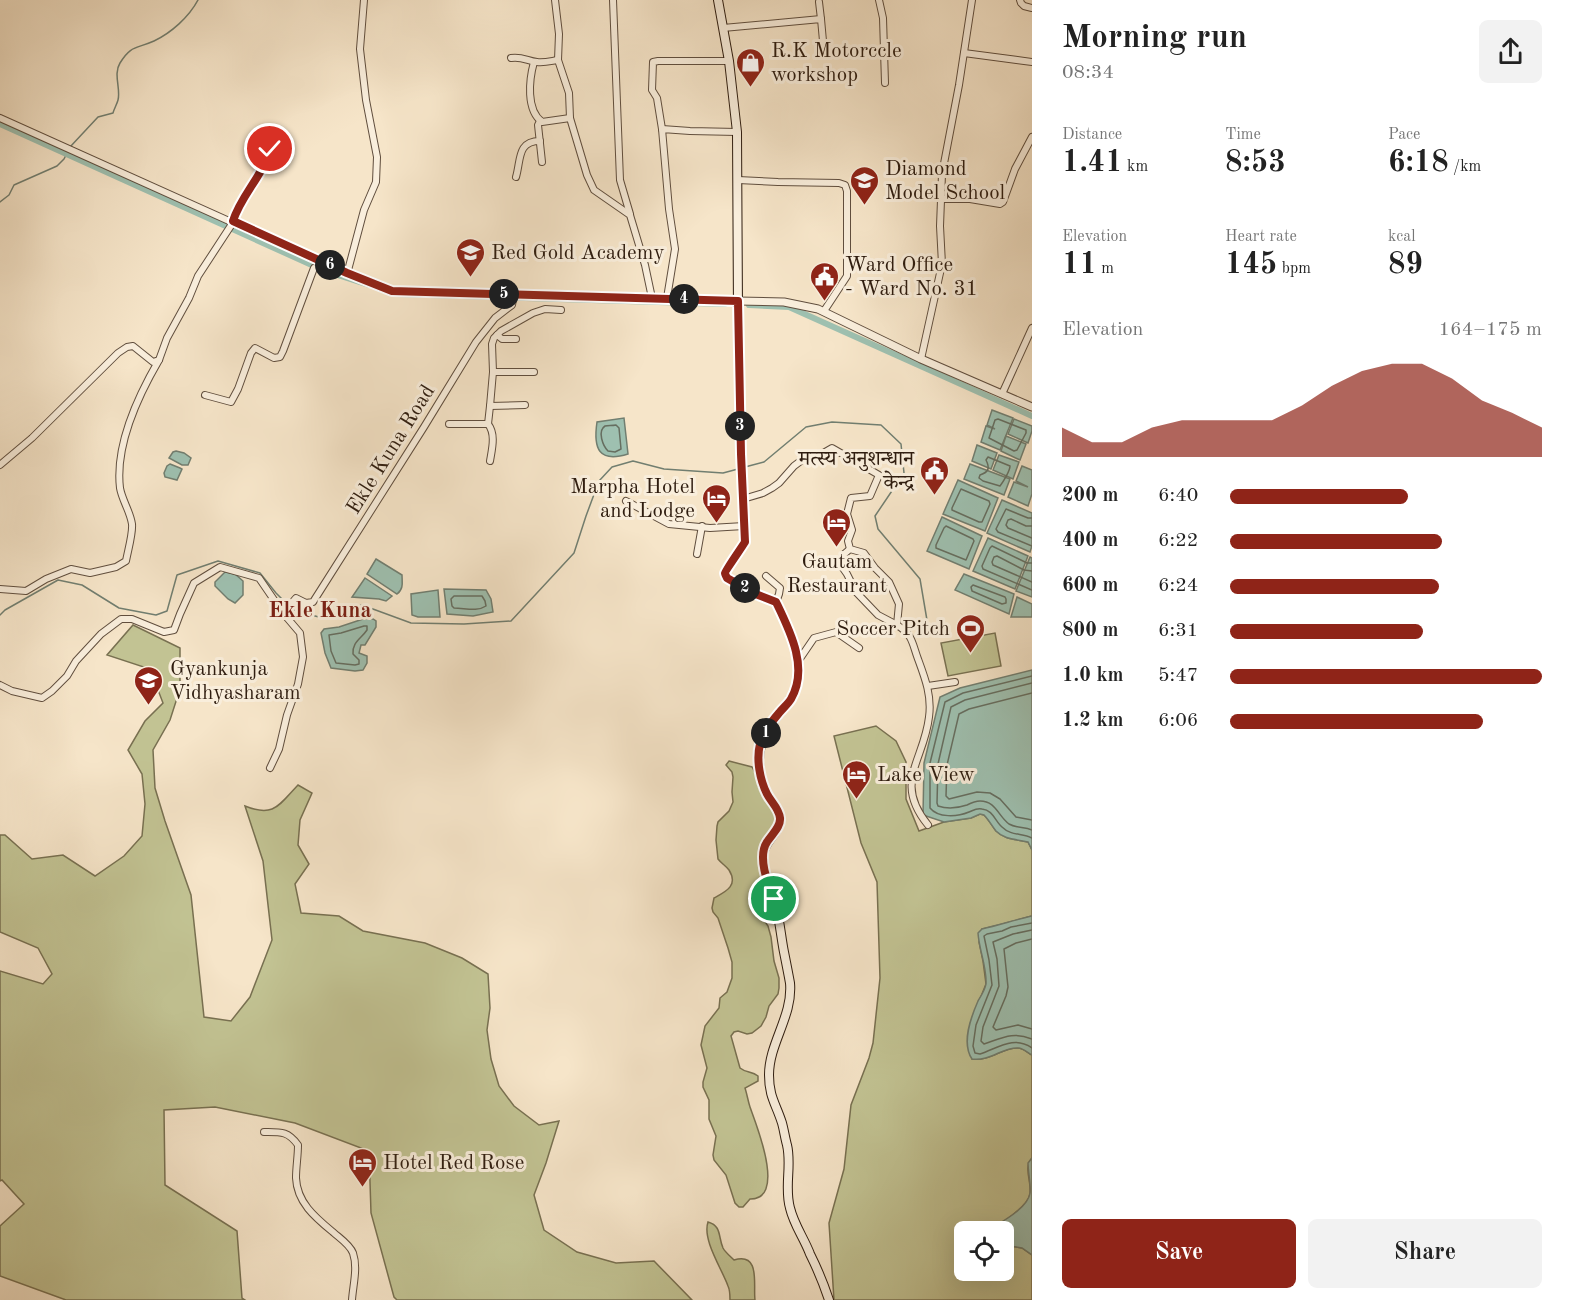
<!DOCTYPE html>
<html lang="en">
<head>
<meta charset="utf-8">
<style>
	:root { --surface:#fff; --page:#f2f2f2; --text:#222; --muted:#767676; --accent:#8f2418 }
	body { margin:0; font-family:"Old Standard TT","Noto Serif Devanagari",serif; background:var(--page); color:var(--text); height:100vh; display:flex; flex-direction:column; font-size:22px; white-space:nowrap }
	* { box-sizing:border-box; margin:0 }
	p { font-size:20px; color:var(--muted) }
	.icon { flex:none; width:33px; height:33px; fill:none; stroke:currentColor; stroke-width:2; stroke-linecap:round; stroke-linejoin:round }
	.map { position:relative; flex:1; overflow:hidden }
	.panel { display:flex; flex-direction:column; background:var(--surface); width:540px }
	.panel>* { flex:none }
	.buttons { position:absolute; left:954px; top:1221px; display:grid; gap:12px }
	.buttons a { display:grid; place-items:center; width:60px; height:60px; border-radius:9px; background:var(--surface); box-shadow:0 6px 24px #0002; font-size:30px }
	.pin { position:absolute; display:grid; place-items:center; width:51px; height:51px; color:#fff; margin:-26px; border:3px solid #fff; border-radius:50%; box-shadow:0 2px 6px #0007 }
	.km { position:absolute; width:30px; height:30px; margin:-15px; border-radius:50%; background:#222; color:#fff; font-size:16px; line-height:30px; text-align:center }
	.round { display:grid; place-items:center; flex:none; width:63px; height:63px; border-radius:9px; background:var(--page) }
	.summary { display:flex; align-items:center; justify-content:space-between; height:102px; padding:0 30px }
	h1 { font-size:33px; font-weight:700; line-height:45px }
	.stats { display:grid; grid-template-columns:repeat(3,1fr); gap:9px; height:102px; padding:6px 30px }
	.stats div { display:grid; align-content:center }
	.stats b { font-size:30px; font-weight:700 }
	.stats small { font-size:16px; font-weight:400 }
	.stats p { font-size:16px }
	.chart { height:168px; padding:12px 30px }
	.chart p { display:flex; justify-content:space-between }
	.chart svg { width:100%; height:108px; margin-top:6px; fill:var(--accent); opacity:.7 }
	.action { display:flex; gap:12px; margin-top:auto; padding:12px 30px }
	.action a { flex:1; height:69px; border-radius:9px; background:var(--accent); color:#fff; font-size:24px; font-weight:700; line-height:69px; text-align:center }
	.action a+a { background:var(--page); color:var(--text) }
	ul { padding:0 30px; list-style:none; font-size:20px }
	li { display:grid; grid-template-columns:96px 72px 1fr; align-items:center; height:45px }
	li i { height:15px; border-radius:8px; background:var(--accent) }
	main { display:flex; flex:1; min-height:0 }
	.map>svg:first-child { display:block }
</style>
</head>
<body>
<main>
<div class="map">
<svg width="1032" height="1300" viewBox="0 0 1032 1300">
	<rect width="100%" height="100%" fill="#f6e5c9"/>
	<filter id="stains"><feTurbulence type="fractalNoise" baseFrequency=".00333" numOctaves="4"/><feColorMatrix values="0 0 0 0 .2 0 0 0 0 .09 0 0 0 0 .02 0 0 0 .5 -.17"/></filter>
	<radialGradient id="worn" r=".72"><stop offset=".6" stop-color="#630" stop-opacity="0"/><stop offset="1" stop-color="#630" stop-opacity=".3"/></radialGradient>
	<g fill="#c2c393" stroke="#787051" stroke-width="1.5">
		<path d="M 133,625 L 180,648 L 180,689 L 170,720 L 153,750 L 155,788 L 165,821 L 191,895 L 204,1017 L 231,1021 L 250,997 L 272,940 L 263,861 L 245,806 C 274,818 279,805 298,785 L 312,793 L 300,820 L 298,845 L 309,864 L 295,884 L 301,913 L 339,916 L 363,931 L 425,943 L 462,958 L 488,974 L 490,1008 L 487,1030 L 491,1059 L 499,1086 L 514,1106 L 539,1125 L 559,1121 L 546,1163 L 534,1195 L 544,1230 L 577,1252 L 616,1263 L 654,1261 L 692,1300 L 397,1300 L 394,1297 L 371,1213 L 369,1151 L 295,1123 L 215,1107 L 164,1110 L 165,1185 L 237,1231 L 242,1298 L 245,1300 L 66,1300 L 0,1276 L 0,1226 L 24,1204 L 2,1180 L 0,1181 L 0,971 L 43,984 L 52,974 L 38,948 L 0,932 L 0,835 L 5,835 L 32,859 L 63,855 L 95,876 L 124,856 L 142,836 L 145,804 L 142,774 L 128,750 L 145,721 L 163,703 L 150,669 L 107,655 Z"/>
		<polygon points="995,633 1001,666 948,676 941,643"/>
		<path d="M 876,726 L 896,741 L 906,762 L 906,799 L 919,831 L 944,822 L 971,818 L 980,814 L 984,815 C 989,820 992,826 996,831 C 1005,840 1016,839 1028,842 L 1032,850 L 1032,916 C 1015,920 999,926 982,929 L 979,942 L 983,961 L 986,984 L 970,1024 L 972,1059 C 990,1062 1004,1046 1019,1048 C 1024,1049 1028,1053 1032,1055 L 1032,1158 C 1023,1168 1032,1182 1030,1194 C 1028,1206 999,1226 988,1231 C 981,1233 972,1231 964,1232 L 964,1270 L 1004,1270 L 1004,1245 L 1022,1248 L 1032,1255 L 1032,1300 L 834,1300 L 829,1223 L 844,1169 L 851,1105 L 869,1058 L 873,1043 L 880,978 L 877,882 L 861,843 L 834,736 Z"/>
		<path d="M 729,761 L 752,767 L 757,776 L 758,785 L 762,795 L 770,800 L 774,809 L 776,819 L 775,824 L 759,849 L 761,879 L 754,893 L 754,902 L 758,911 L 768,926 L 771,937 L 774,961 L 779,978 L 779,988 L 778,994 L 769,1006 L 766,1017 L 761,1026 L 752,1033 L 747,1034 L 738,1031 L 734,1032 L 731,1036 L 740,1068 C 746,1073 752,1071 758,1076 L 758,1081 L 745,1088 C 747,1094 748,1101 750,1107 C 756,1124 787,1200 750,1199 L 743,1207 L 739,1207 L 735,1203 L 726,1175 L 714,1160 L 713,1155 L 716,1136 L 709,1119 L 709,1100 L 703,1087 L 703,1082 L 707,1068 L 701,1045 L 705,1026 L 719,1008 L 720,998 L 727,992 L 732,978 L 732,962 L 728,948 L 718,918 L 713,912 L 712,908 L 714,898 C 725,892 739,886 729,870 C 726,866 721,863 718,859 L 716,840 L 717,826 L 718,822 L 729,811 L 733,802 L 732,792 L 733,777 L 732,772 L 726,765 Z"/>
		<path d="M 708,1222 C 722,1226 718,1237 723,1248 C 725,1252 730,1256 734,1260 C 761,1252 753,1285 755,1300 L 730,1300 C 730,1295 730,1290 728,1286 C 722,1269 702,1240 708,1222 Z"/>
	</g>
	<g fill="#9ec0b0" stroke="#717e70" stroke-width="1.5">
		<polygon points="992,410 1013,418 1000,450 981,442 986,426 995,429 987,425"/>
		<path d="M 624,418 L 628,454 C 599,463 593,449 597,422 Z"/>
		<polygon points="1014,419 1032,426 1032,431 1028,443 1008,434"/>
		<polygon points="1006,436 1026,444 1020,460 1001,451"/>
		<polygon points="977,445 997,453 991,469 972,461"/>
		<polygon points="176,451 184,453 191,458 188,465 182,465 169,458 173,452"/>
		<polygon points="999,455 1019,462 1013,479 993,470"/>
		<polygon points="170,464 180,468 182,469 177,480 165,477 164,473 167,466"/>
		<polygon points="970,464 1010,479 1004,495 964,479"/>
		<polygon points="1022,466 1032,470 1032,494 1028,506 1008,497 1014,482 1028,487 1016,481"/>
		<polygon points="958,480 998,498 985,531 943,514"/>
		<polygon points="1002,500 1032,513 1032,546 1030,552 987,533"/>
		<polygon points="942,517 982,536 969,569 927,551"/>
		<polygon points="988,538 1028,556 1015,589 973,571"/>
		<polygon points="1030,557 1032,558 1032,597 1016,591"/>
		<path d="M 376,559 L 402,575 C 402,582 404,589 397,594 L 367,574 Z"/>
		<polygon points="225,572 235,574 243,581 243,595 235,603 228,599 215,586 215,582"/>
		<polygon points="964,574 1014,594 1009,614 955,590"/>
		<polygon points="365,578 392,596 386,601 379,599 352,597"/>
		<polygon points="444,589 486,590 491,599 493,612 473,616 447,614"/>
		<polygon points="438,590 440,617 418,617 412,615 411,594"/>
		<polygon points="1017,597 1032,604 1032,617 1011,617"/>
		<polygon points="363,619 373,619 376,621 376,627 365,645 361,645 359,653 367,656 367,663 363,670 355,671 331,668 325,653 321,633 324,629 339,627"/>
		<path d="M 1032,670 L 1032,850 L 1028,842 C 1016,839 1005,840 996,831 C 992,826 989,820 984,815 L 980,814 L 971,818 L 944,822 L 923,815 L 924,763 L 940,697 L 960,688 Z"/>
		<path d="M 1032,916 L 1032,1055 C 1028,1053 1024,1049 1019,1048 C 1004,1046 990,1062 972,1059 C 961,1043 971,1017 978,1001 C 981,996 985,990 986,984 C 987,967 979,950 978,933 L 982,929 C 999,925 1015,920 1032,916 Z"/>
		<path d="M 1032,1158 L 1032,1255 L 1022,1248 L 1004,1245 L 1004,1232 L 987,1231 C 999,1223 1028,1209 1030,1193 C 1031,1184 1028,1173 1028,1163 Z"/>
	</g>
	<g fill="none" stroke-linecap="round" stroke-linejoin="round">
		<g stroke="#666e60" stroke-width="1.5">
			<polygon points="998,419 1026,430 1026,433 1017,450 1014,451 989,438 995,420"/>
			<path d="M 616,425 L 619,428 L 621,449 L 615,452 L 608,451 C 603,446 597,431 605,426 C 608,425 612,426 616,425 Z"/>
			<path d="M 988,457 L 1010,466 C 1010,471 1003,482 1000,486 L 983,481 L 979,478 L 980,475 C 989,472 990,468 986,460 Z"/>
			<polygon points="961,489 989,501 990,504 982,522 979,522 952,510 952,508"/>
			<polyline points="1032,518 1028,518 1006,509 996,529 998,532 1032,546"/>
			<polygon points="946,526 973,539 974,541 966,560 936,548 936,545 944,528"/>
			<polyline points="1032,526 1026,526 1011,519 1008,520 1006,525 1008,528 1032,538"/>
			<polyline points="1032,563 1027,563 992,546 990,548 982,566 983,569 1032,590"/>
			<polyline points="1032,571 1024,570 997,556 994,557 992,562 993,565 1032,582"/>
			<polygon points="973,585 1005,597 1006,599 1006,603 1002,604 972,591 971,587"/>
			<path d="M 454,596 L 482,596 L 485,601 L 486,606 C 477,612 465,608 454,608 L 452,606 L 451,599 Z"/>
			<path d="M 364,626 L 367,626 L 367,630 C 361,639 352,642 353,654 L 359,660 L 359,664 L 355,665 L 336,663 L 331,651 L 329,635 L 341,633 Z"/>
			<path d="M 1032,676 L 963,693 L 945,702 L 930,763 L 930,808 C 938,818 957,817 969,812 C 974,810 976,808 982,809 C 993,810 995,821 1002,827 C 1011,836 1022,833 1032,838"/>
			<path d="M 1032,683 L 965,700 L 951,707 L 938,764 L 937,803 L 938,806 C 947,809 958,808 967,805 C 971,803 975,801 980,801 C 996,801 998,816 1009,824 C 1016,828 1024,827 1032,830"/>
			<polyline points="1032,693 969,709 959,714 947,765 946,796 949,799 977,792 990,793 1000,799 1016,817 1032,820"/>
			<path d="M 1032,923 L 1011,927 L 1002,931 L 987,934 L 984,936 L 989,960 L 992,985 L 976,1025 L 973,1046 L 975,1053 L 980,1054 C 998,1048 1014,1035 1032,1048"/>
			<path d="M 1032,930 L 1013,934 L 993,942 L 997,959 L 999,986 L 983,1027 L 981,1041 L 984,1044 C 1002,1038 1013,1031 1032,1039"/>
			<polyline points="1032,939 1016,943 1004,949 1008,987 1006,996 993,1027 996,1030 1018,1025 1032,1029"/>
		</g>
		<g stroke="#717e70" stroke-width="1.5">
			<path d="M 70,147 L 98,117 L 113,113 C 114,109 117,104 118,100 C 121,89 113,74 120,63 C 131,45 136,49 154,41 C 171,33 189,17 198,0"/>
			<polyline points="0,202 9,195 14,185 57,166 64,159 68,151"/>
			<polyline points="745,467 764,462 806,427 832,422 881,425 901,444 904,473 875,516 878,529 920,579 929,632"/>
			<polyline points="291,607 295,611 323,618 347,609 362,605 411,623 464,624 511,621 574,553 586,516 599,481 612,467 633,461 664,469 723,473 738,469"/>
			<polyline points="0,615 5,610 58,580 82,585 119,608 156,615 167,611 177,575 218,561 260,573 276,593 287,604"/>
		</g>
		<g stroke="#9ec0b0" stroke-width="6">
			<polyline points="0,124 325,271 369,285"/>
			<polyline points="390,292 397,294 725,304"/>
			<polyline points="749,305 789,307 1032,416"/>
		</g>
		<defs>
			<g id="minor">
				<polyline points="555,0 559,34 558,60 569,93 570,118 587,175 594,190 630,215 645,265 652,298"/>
				<polyline points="613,0 620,180 630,214"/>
				<polyline points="879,0 883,18 885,83"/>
				<polyline points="1020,0 1021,3 1024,6 1032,8"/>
				<polyline points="819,2 821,19"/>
				<polyline points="723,28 821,19 823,41"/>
				<polyline points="964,53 1032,62"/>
				<path d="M 511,58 C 521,56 528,61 537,62 C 544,63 551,61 558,60"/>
				<path d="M 534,62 C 529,80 526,110 542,122 L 570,118"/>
				<polyline points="0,118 347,274 392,291 738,301"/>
				<polyline points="540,121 538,125 542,162"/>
				<polyline points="662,129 657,98 652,90 653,62 658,61 729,61"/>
				<path d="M 516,177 C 521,160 517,141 540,141"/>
				<polyline points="738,180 778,182 839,183 845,185 847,191 847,276 824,311"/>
				<polyline points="941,199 970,199 1000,204 1003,202 1015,169 1032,137"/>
				<polyline points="347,274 364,210 376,182 377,157 366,100 360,49 364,0"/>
				<polyline points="667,298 675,249 669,209 662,129 690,131 737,132"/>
				<polyline points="497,335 502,339 516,339"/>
				<polyline points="921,359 942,264 940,226 942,174 959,85 972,0"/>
				<polyline points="493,372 534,372"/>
				<polyline points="1002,394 1032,328"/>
				<polyline points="205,395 231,402 238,389 251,353 255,348 274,358 280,357 283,351 314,268"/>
				<polyline points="525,405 490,406 493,372 492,344 494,338 501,331 533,313 545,309 561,310"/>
				<polyline points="449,424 488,424 490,406"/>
				<path d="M 488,424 C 496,434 492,449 490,461"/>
				<polyline points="0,465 32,438 118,353 127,347 133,346 153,362 159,360 167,338 189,298 198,276 232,224 237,208 264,168 270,149 273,146"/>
				<path d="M 743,499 L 763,493 L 772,488 L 779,483 L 794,466 L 802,460 L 813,459 L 832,448 L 879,475 L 870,496 L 851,498 L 847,514 L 852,530 L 848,541 L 850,549 L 864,553 L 875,568 L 889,582 L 899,604 L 897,625 C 913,635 912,643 918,659 C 925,678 932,696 929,717 C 924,761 893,782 928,825"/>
				<polyline points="626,501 669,524 710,528 744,526"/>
				<polyline points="850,549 843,555 840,564 847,574 856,592 878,615 897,625"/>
				<polyline points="697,554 702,526"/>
				<polyline points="766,576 780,588 779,594 776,602"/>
				<path d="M 0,589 L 26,591 L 46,579 L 71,569 L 90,573 L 116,567 L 126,561 C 128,550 133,533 132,524 C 130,511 122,500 120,488 C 115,446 138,396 159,360"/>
				<polyline points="283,613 296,598 306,603 313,602 424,427 476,342 495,318 512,305 514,295"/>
				<polyline points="799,660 814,638 836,632 859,648"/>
				<polyline points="0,685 12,691 42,698 52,691 67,676 76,661 101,634 121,619 132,619 164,632 174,630 180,614 194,583 220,567 259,578 283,613 300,633 303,657 298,684 287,715 279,749 270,768"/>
				<polyline points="928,686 955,682"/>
				<path d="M 264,1132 C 281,1132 288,1131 298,1145 C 298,1156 296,1167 296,1178 C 297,1203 316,1218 334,1233 C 341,1239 350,1245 353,1253 C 358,1268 353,1285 352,1300"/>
			</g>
			<polyline id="tertiary" points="738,301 784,302 818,309 921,359 1032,407"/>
			<path id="secondary" d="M 718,0 L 729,61 L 737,132 L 738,312 L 741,454 L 745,542 C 742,547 725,571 725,573 C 725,575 726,576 727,578 L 752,593 L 776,602 C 790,631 811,671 789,701 C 775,720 759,734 759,760 C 759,771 762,785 767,795 C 771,803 779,808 780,818 C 781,833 762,841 763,859 C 763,867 767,882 770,890 C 772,896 775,901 776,907 C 780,922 781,937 784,952 C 786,962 788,972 790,983 C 793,1016 769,1043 769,1075 C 769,1097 776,1104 782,1123 C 784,1130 785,1138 787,1145 C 792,1166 784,1187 790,1208 C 794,1225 804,1238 810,1254 C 817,1268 824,1285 829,1300"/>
		</defs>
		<use href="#minor" stroke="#604e3e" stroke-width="8"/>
		<use href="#tertiary" stroke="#604e3e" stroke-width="9"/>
		<use href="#secondary" stroke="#2e1c0f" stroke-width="10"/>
		<use href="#minor" stroke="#f9eedc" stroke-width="6"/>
		<use href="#tertiary" stroke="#f9eedc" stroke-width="7"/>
		<use href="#secondary" stroke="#f9eedc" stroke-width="8"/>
	</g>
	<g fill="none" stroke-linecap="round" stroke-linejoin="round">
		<defs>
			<path id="route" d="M 270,149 C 263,176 241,195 233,221 L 347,273 L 392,291 L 738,301 L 741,454 L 745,542 C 742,547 725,571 725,573 C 725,574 726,576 727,578 L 753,593 L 776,602 C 790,631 809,668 791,699 C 788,704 783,708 779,713 C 772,721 763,734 760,744 C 756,760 760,780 767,794 C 771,802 779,808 780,818 C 781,827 772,834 767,842 C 757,857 768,884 774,899"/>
		</defs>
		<use href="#route" stroke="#fff" stroke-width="12"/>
		<use href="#route" stroke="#8f2418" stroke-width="8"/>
	</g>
	<defs>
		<symbol id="shop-pin" viewBox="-11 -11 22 30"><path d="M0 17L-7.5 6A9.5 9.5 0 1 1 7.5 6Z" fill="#8f2418" stroke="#f9eedc"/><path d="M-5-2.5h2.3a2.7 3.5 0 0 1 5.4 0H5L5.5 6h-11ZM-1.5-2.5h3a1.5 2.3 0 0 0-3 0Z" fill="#fff"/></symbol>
		<symbol id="school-pin" viewBox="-11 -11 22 30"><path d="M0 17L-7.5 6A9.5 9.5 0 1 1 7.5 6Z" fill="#8f2418" stroke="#f9eedc"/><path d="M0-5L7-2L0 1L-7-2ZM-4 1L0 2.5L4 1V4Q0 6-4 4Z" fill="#fff"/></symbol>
		<symbol id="civic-pin" viewBox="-11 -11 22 30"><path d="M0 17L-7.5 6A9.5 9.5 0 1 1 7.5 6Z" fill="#8f2418" stroke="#f9eedc"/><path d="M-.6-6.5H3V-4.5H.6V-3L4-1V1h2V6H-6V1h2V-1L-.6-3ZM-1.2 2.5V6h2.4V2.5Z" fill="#fff"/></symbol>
		<symbol id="hotel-pin" viewBox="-11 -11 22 30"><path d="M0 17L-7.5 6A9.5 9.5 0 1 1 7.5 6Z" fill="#8f2418" stroke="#f9eedc"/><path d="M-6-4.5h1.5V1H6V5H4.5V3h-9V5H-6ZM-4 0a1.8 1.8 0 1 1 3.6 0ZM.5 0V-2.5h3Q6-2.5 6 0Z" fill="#fff"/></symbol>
		<symbol id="stadium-pin" viewBox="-11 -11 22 30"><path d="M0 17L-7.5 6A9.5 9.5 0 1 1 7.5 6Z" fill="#8f2418" stroke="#f9eedc"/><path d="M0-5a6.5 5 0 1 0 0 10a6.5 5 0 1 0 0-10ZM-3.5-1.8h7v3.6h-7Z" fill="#fff"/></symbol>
	</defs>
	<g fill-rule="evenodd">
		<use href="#shop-pin" x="734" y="46" width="33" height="45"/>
		<use href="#school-pin" x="848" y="164" width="33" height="45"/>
		<use href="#school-pin" x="454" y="236" width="33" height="45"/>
		<use href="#civic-pin" x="808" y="260" width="33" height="45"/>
		<use href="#civic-pin" x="918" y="454" width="33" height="45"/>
		<use href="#hotel-pin" x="700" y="482" width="33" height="45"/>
		<use href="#hotel-pin" x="820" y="506" width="33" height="45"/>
		<use href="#stadium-pin" x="954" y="612" width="33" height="45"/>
		<use href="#school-pin" x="132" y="664" width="33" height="45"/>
		<use href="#hotel-pin" x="840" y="758" width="33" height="45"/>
		<use href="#hotel-pin" x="346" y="1146" width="33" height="45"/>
	</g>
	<g text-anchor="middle" stroke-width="6" stroke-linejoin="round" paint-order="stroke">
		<g font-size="21" fill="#2e1c0f" stroke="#f9eedc" text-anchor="start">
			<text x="771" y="57">R.K Motorccle<tspan x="771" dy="24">workshop</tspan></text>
			<text x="885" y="175">Diamond<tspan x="885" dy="24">Model School</tspan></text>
			<text x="491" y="259">Red Gold Academy</text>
			<text x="845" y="271">Ward Office<tspan x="845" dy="24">- Ward No. 31</tspan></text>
			<text x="914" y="465" text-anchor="end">मत्स्य अनुशन्धान<tspan x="914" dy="24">केन्द्र</tspan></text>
			<text x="695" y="493" text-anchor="end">Marpha Hotel<tspan x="695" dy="24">and Lodge</tspan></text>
			<text x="837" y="568" text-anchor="middle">Gautam<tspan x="837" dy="24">Restaurant</tspan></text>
			<text x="950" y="635" text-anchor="end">Soccer Pitch</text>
			<text x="170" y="675">Gyankunja<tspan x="170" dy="24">Vidhyasharam</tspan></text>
			<text x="877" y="781">Lake View</text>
			<text x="383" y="1169">Hotel Red Rose</text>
		</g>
		<g font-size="21" fill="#2e1c0f" stroke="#f9eedc">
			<text transform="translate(390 449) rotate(-58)" y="7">Ekle Kuna Road</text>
		</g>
		<g font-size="22" font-weight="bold" fill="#7a1f14" stroke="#f9eedc">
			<text x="320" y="617">Ekle Kuna</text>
		</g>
	</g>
	<rect width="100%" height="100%" filter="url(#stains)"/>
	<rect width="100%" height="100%" fill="url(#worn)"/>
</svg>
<div class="buttons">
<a><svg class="icon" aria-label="locate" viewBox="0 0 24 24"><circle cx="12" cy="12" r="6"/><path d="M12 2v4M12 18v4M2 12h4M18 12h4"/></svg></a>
</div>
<div class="pin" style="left:774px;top:899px;background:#1e9e55"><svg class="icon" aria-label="arrive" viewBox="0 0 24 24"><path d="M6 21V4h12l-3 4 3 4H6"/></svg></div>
<div class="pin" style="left:270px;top:149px;background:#d93025"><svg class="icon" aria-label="check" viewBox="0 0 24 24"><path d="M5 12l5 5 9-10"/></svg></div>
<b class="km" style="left:766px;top:733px">1</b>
<b class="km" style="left:745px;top:588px">2</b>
<b class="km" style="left:740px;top:426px">3</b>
<b class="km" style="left:684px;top:299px">4</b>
<b class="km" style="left:504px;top:294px">5</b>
<b class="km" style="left:330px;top:265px">6</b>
</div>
<section class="panel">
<div class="summary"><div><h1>Morning run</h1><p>08:34</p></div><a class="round"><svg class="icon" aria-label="share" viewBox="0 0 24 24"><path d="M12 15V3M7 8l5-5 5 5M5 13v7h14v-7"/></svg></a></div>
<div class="stats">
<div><p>Distance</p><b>1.41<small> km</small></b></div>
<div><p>Time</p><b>8:53</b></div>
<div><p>Pace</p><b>6:18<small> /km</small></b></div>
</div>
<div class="stats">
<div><p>Elevation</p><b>11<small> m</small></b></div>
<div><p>Heart rate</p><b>145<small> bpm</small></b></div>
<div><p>kcal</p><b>89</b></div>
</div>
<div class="chart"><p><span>Elevation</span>164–175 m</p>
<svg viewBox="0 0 160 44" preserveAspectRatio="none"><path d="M0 44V32L10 38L20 38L30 32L40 29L50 29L60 29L70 29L80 23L90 15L100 9L110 6L120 6L130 12L140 21L150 26L160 32V44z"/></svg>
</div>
<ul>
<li><b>200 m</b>6:40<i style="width:57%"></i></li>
<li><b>400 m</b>6:22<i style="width:68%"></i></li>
<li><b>600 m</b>6:24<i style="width:67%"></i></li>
<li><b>800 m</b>6:31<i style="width:62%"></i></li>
<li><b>1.0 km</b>5:47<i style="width:100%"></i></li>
<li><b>1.2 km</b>6:06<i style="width:81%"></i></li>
</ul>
<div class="action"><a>Save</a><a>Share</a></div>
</section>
</main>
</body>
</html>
